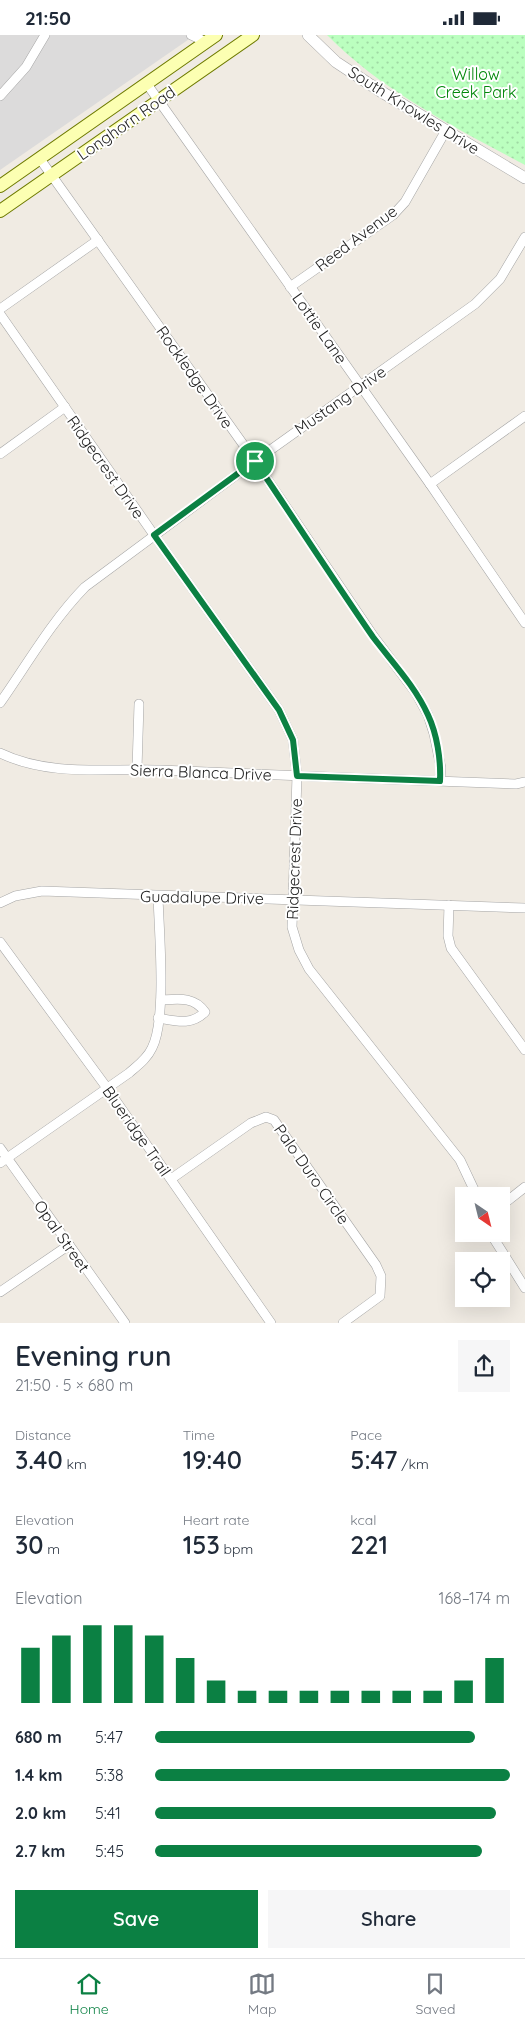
<!DOCTYPE html>
<html lang="en">
<head>
<meta charset="utf-8">
<style>
	:root { --surface:#fff; --page:#f6f6f7; --text:#1f2937; --muted:#747a83; --line:#e0e1e3; --accent:#0b8043 }
	body { margin:0; font-family:Quicksand,sans-serif; background:var(--page); color:var(--text); height:100vh; display:flex; flex-direction:column; font-size:19px; white-space:nowrap }
	* { box-sizing:border-box; margin:0 }
	p { font-size:16px; color:var(--muted) }
	.icon { flex:none; width:28px; height:28px; fill:none; stroke:currentColor; stroke-width:2; stroke-linecap:round; stroke-linejoin:round }
	.map { position:relative; height:1288px; overflow:hidden }
	.details { display:flex; flex-direction:column; background:var(--surface); flex:1 }
	.details>* { flex:none }
	.needle { width:32px; rotate:145deg }
	.controls { position:absolute; left:455px; top:1152px; display:grid; gap:10px }
	.controls a { display:grid; place-items:center; width:55px; height:55px; border-radius:0px; background:var(--surface); box-shadow:0 5px 20px #0002; font-size:25px }
	.pin { position:absolute; display:grid; place-items:center; width:42px; height:42px; color:#fff; margin:-21px; border:2px solid #fff; border-radius:50%; box-shadow:0 1px 5px #0007 }
	.round { display:grid; place-items:center; flex:none; width:52px; height:52px; border-radius:0px; background:var(--page) }
	.summary { display:flex; align-items:center; justify-content:space-between; height:85px; padding:0 15px }
	h1 { font-size:28px; font-weight:600; line-height:38px }
	.metrics { display:grid; grid-template-columns:repeat(3,1fr); gap:8px; height:85px; padding:5px 15px }
	.metrics div { display:grid; align-content:center }
	.metrics b { font-size:25px; font-weight:600 }
	.metrics small { font-size:14px; font-weight:400 }
	.metrics p { font-size:14px }
	.chart { height:140px; padding:10px 15px }
	.chart p { display:flex; justify-content:space-between }
	.chart svg { width:100%; height:90px; margin-top:5px; stroke:var(--accent); stroke-width:6 }
	.cta { display:flex; gap:10px; margin-top:auto; padding:10px 15px }
	.cta a { flex:1; height:58px; border-radius:0px; background:var(--accent); color:#fff; font-size:20px; font-weight:600; line-height:58px; text-align:center }
	.cta a+a { background:var(--page); color:var(--text) }
	ul { padding:0 15px; list-style:none; font-size:16px }
	li { display:grid; grid-template-columns:80px 60px 1fr; align-items:center; height:38px }
	li i { height:12px; border-radius:6px; background:var(--accent) }
	.status { display:flex; justify-content:space-between; align-items:center; height:35px; padding:0 25px; background:var(--surface); direction:ltr }
	.status svg { height:14px; fill:currentColor }
	.dock { display:flex; justify-content:space-around; align-items:center; height:70px; border-top:1px solid var(--line); background:var(--surface); font-size:14px; color:var(--muted) }
	.dock a { display:grid; justify-items:center; gap:2px }
	.dock .on { color:var(--accent) }
	.map>svg:first-child { display:block }
</style>
</head>
<body>
<div class="status"><b>21:50</b><svg viewBox="0 0 49 12"><path d="M0 12V9h3v3zM5 12V6h3v6zM10 12V3h3v9zM15 12V0h3v12zM26 1h20v11H26zM47 4h2v5h-2z"/></svg></div>
<div class="map">
<svg width="525" height="1288" viewBox="0 0 525 1288">
	<defs>
		<pattern id="park-dots" width="8" height="8" patternUnits="userSpaceOnUse" patternTransform="scale(1.25)"><rect width="8" height="8" fill="#bbffbf"/><path d="M2 2h.1M6 6h.1" fill="none" stroke="#a0daa4" stroke-width="1.8" stroke-linecap="round"/></pattern>
	</defs>
	<rect width="100%" height="100%" fill="#f0ebe3"/>
	<polygon fill="#dcdbdb" points="0,0 195,0 0,135"/>
	<path fill="url(#park-dots)" d="M 327,0 L 525,0 L 525,130 C 456,93 382,56 327,0 Z"/>
	<g fill="none" stroke-linecap="round" stroke-linejoin="round">
		<defs>
			<g id="minor">
				<polyline points="191,0 206,7"/>
				<polyline points="147,49 430,449 525,588"/>
				<polyline points="0,61 26,32 45,0"/>
				<polyline points="40,124 255,426 374,602 416,658 428,680 434,699 441,733 440,746"/>
				<polyline points="290,252 393,180 405,167 445,97"/>
				<polyline points="0,274 98,205"/>
				<polyline points="0,279 154,500 279,675 293,705 297,741 292,892 299,915 309,934 460,1125 477,1161"/>
				<polyline points="0,419 65,372"/>
				<polyline points="430,449 525,381"/>
				<path d="M 0,668 C 28,628 51,587 85,552 L 255,426 L 475,269 L 500,244 L 525,202"/>
				<path d="M 0,718 C 50,742 106,733 160,735 C 279,740 397,745 516,749 L 525,747"/>
				<polyline points="137,734 139,669"/>
				<polyline points="0,868 15,861 42,856 525,873"/>
				<polyline points="449,870 448,901 451,913 525,1015"/>
				<polyline points="0,907 107,1053 271,1288"/>
				<path d="M 158,983 C 176,986 191,991 205,977 C 194,961 178,964 161,965"/>
				<polyline points="0,1113 125,1288"/>
				<path d="M 0,1128 L 129,1038 C 137,1031 147,1024 152,1013 C 167,984 159,897 158,861"/>
				<polyline points="171,1144 251,1088 266,1082 274,1085 376,1230 381,1241 380,1261 343,1288"/>
				<polyline points="501,1171 525,1152"/>
				<polyline points="491,1199 525,1253"/>
				<polyline points="0,1257 69,1210"/>
			</g>
			<polyline id="tertiary" points="308,0 336,27 380,56 525,143"/>
			<g id="secondary">
				<polyline points="0,151 216,0"/>
				<polyline points="0,176 253,0"/>
			</g>
		</defs>
		<use href="#minor" stroke="#a5a5a5" stroke-width="10"/>
		<use href="#tertiary" stroke="#a5a5a5" stroke-width="12"/>
		<use href="#secondary" stroke="#6e7a00" stroke-width="14"/>
		<use href="#minor" stroke="#fff" stroke-width="9"/>
		<use href="#tertiary" stroke="#fff" stroke-width="11"/>
		<use href="#secondary" stroke="#fcffb2" stroke-width="12"/>
	</g>
	<g fill="none" stroke-linecap="round" stroke-linejoin="round">
		<defs>
			<path id="route" d="M 255,426 C 294,484 333,544 373,602 C 392,627 415,651 428,680 C 437,699 441,725 440,746 L 297,741 L 293,705 L 279,675 L 154,500 Z"/>
		</defs>
		<use href="#route" stroke="#fff" stroke-width="10"/>
		<use href="#route" stroke="#0b8043" stroke-width="6"/>
	</g>
	<g text-anchor="middle" stroke-width="4" stroke-linejoin="round" paint-order="stroke">
		<g font-size="16" fill="#01870a" stroke="#fff">
			<text x="476" y="45">Willow<tspan x="476" dy="18">Creek Park</tspan></text>
		</g>
		<g font-size="16" fill="#1e1e1e" stroke="#fff">
			<text transform="translate(414 75) rotate(32)" y="6">South Knowles Drive</text>
			<text transform="translate(126 88) rotate(-35)" y="6">Longhorn Road</text>
			<text transform="translate(356 203) rotate(-37)" y="6">Reed Avenue</text>
			<text transform="translate(320 293) rotate(55)" y="6">Lottie Lane</text>
			<text transform="translate(195 342) rotate(55)" y="6">Rockledge Drive</text>
			<text transform="translate(340 365) rotate(-35)" y="6">Mustang Drive</text>
			<text transform="translate(106 432) rotate(55)" y="6">Ridgecrest Drive</text>
			<text transform="translate(201 737) rotate(2)" y="6">Sierra Blanca Drive</text>
			<text transform="translate(294 824) rotate(-88)" y="6">Ridgecrest Drive</text>
			<text transform="translate(202 862) rotate(1)" y="6">Guadalupe Drive</text>
			<text transform="translate(137 1096) rotate(55)" y="6">Blueridge Trail</text>
			<text transform="translate(312 1139) rotate(55)" y="6">Palo Duro Circle</text>
			<text transform="translate(62 1201) rotate(55)" y="6">Opal Street</text>
		</g>
	</g>
</svg>
<div class="controls">
<a><svg class="needle" viewBox="-14 -14 28 28"><path d="M0-13l5 13h-10z" fill="#e53935"/><path d="M0 13l5-13h-10z" fill="#747a83"/></svg></a>
<a><svg class="icon" aria-label="locate" viewBox="0 0 24 24"><circle cx="12" cy="12" r="6"/><path d="M12 2v4M12 18v4M2 12h4M18 12h4"/></svg></a>
</div>
<div class="pin" style="left:255px;top:426px;background:#1e9e55"><svg class="icon" aria-label="arrive" viewBox="0 0 24 24"><path d="M6 21V4h12l-3 4 3 4H6"/></svg></div>
</div>
<section class="details">
<div class="summary"><div><h1>Evening run</h1><p>21:50 · 5 × 680 m</p></div><a class="round"><svg class="icon" aria-label="share" viewBox="0 0 24 24"><path d="M12 15V3M7 8l5-5 5 5M5 13v7h14v-7"/></svg></a></div>
<div class="metrics">
<div><p>Distance</p><b>3.40<small> km</small></b></div>
<div><p>Time</p><b>19:40</b></div>
<div><p>Pace</p><b>5:47<small> /km</small></b></div>
</div>
<div class="metrics">
<div><p>Elevation</p><b>30<small> m</small></b></div>
<div><p>Heart rate</p><b>153<small> bpm</small></b></div>
<div><p>kcal</p><b>221</b></div>
</div>
<div class="chart"><p><span>Elevation</span>168–174 m</p>
<svg viewBox="0 0 160 44" preserveAspectRatio="none"><path d="M5 44V17M15 44V11M25 44V6M35 44V6M45 44V11M55 44V22M65 44V33M75 44V38M85 44V38M95 44V38M105 44V38M115 44V38M125 44V38M135 44V38M145 44V33M155 44V22"/></svg>
</div>
<ul>
<li><b>680 m</b>5:47<i style="width:90%"></i></li>
<li><b>1.4 km</b>5:38<i style="width:100%"></i></li>
<li><b>2.0 km</b>5:41<i style="width:96%"></i></li>
<li><b>2.7 km</b>5:45<i style="width:92%"></i></li>
</ul>
<div class="cta"><a>Save</a><a>Share</a></div>
</section>
<nav class="dock">
<a class="on"><svg class="icon" aria-label="home" viewBox="0 0 24 24"><path d="M3 11l9-7 9 7M6 9v11h12V9"/></svg>Home</a>
<a><svg class="icon" aria-label="map" viewBox="0 0 24 24"><path d="M3 6l6-2 6 2 6-2v14l-6 2-6-2-6 2zM9 4v14M15 6v14"/></svg>Map</a>
<a><svg class="icon" aria-label="saved" viewBox="0 0 24 24"><path d="M7 4h10v16l-5-4-5 4z"/></svg>Saved</a>
</nav>
</body>
</html>
